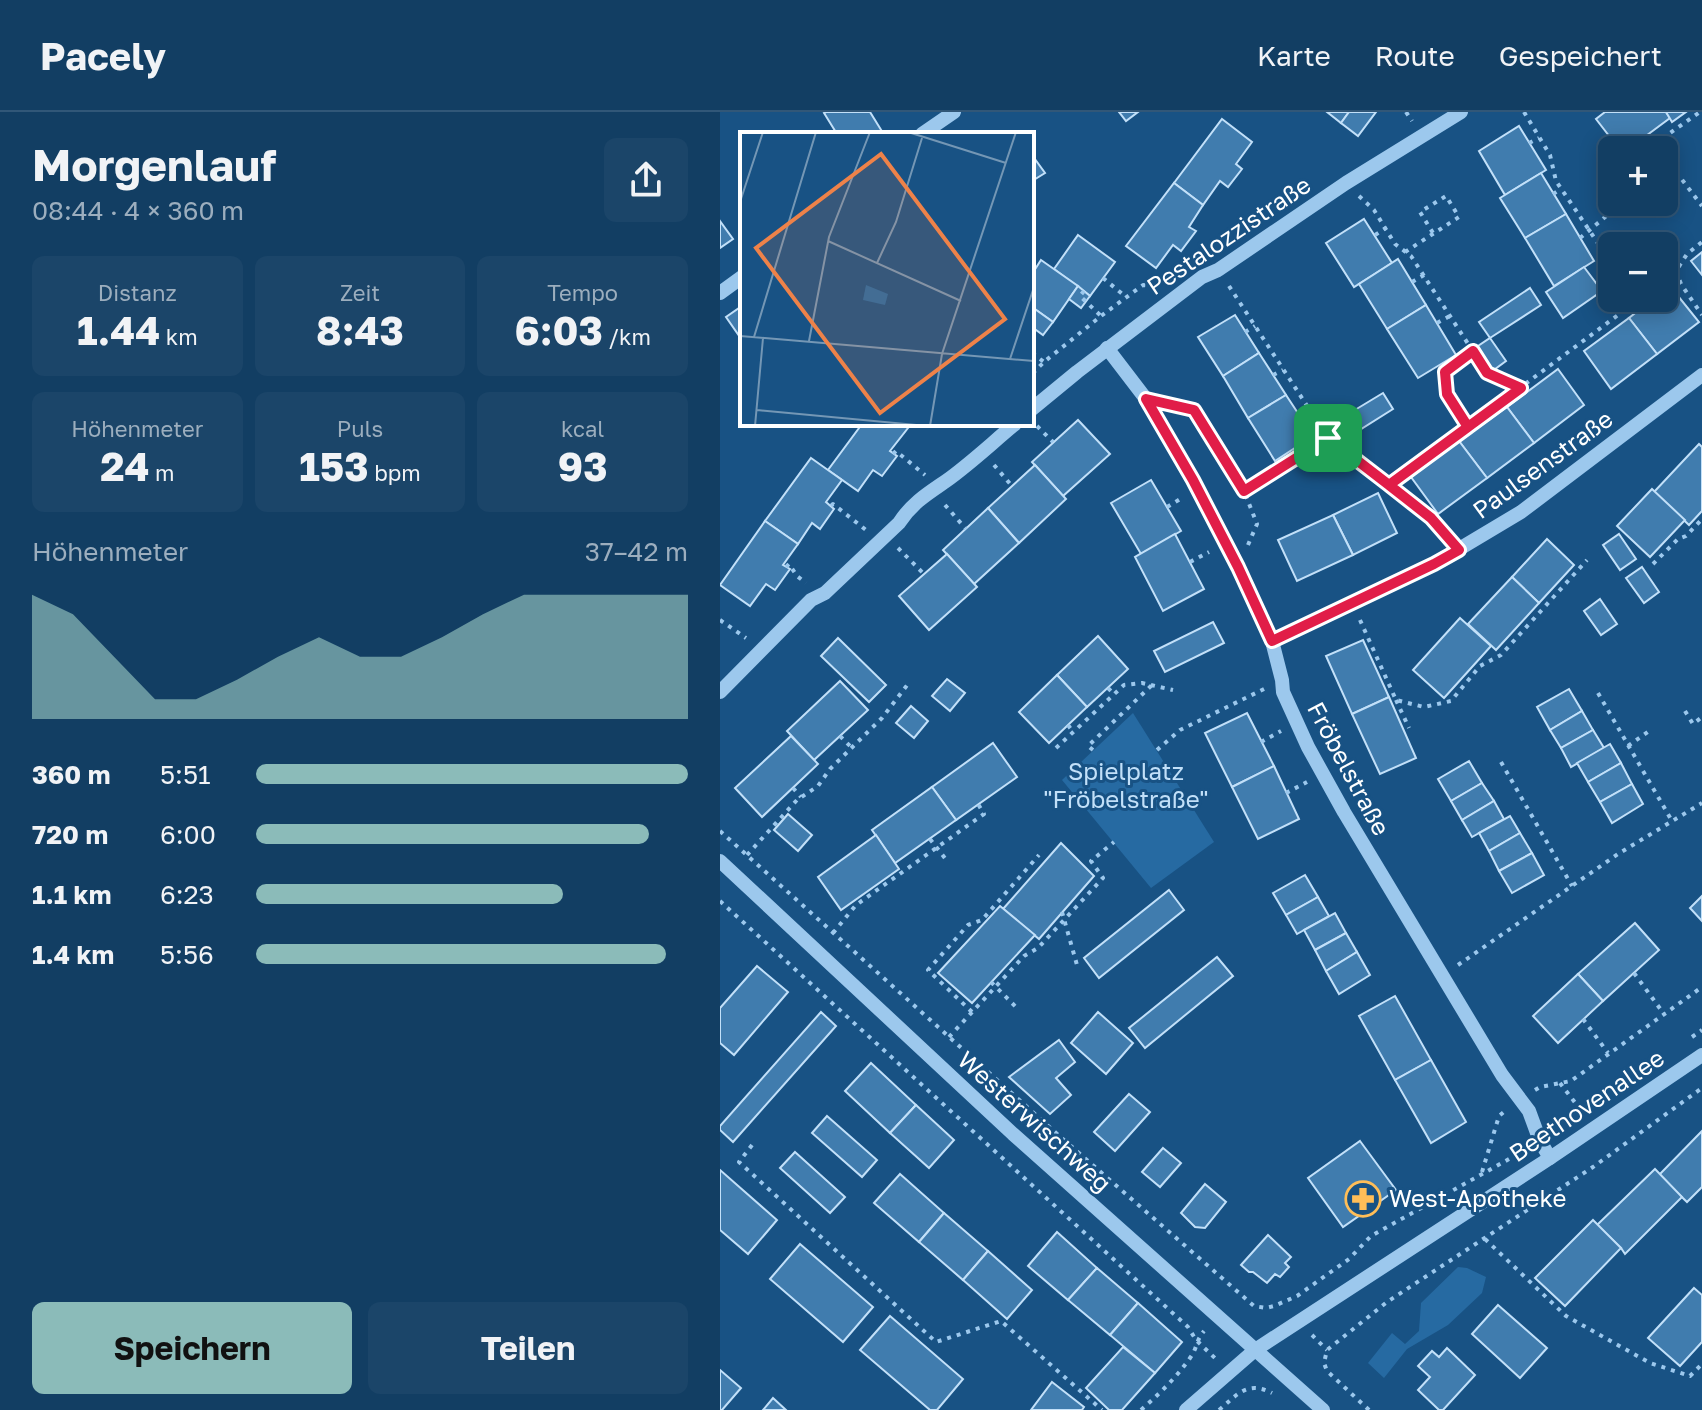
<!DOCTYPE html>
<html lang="de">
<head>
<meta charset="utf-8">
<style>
	:root { --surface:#123e63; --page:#1b4569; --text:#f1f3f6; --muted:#9caebe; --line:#315778; --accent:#8bbbb9 }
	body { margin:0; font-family:"Golos Text",sans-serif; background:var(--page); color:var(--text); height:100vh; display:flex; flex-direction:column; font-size:30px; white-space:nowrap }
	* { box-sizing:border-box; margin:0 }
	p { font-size:26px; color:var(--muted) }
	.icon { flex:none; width:44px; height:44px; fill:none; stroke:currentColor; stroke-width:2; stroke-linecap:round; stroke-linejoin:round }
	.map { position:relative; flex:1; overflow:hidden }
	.details { display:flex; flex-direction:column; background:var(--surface); width:720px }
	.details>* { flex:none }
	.controls { position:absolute; left:878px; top:24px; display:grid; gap:16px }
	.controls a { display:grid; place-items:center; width:80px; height:80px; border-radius:12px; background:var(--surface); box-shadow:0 4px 20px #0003,0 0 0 2px var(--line); font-size:40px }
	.pin { position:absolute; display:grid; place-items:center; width:68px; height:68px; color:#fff; margin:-34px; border-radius:16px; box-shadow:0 4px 12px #0006 }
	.round { display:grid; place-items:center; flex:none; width:84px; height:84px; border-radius:12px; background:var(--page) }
	.head { display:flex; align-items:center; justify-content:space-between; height:136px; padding:0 32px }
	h1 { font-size:44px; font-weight:700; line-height:60px }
	.metrics { display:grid; grid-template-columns:repeat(3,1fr); gap:12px; height:136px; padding:8px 32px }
	.metrics div { display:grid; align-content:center; border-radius:12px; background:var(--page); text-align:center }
	.metrics b { font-size:40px; font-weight:700 }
	.metrics small { font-size:22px; font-weight:400 }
	.metrics p { font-size:22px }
	.chart { height:224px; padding:16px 32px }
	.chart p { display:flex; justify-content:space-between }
	.chart svg { width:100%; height:144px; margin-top:8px; fill:var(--accent); opacity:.7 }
	.button { display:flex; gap:16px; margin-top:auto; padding:16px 32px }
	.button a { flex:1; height:92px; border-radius:12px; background:var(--accent); color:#111; font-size:32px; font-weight:700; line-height:92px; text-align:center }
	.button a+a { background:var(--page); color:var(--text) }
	ul { padding:0 32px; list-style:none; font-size:26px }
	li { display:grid; grid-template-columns:128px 96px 1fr; align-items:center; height:60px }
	li i { height:20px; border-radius:10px; background:var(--accent) }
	header { display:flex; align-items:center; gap:48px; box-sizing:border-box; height:112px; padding:0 40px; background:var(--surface); border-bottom:2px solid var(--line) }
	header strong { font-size:38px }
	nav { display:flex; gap:44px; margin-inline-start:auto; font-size:28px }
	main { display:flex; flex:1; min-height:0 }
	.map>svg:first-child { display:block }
</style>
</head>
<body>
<header>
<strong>Pacely</strong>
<nav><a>Karte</a><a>Route</a><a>Gespeichert</a></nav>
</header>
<main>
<section class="details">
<div class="head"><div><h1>Morgenlauf</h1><p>08:44 · 4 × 360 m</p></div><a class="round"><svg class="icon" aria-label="share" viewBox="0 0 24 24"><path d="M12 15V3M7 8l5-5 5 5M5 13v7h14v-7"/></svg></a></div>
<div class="metrics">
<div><p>Distanz</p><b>1.44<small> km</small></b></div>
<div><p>Zeit</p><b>8:43</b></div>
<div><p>Tempo</p><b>6:03<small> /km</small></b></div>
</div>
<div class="metrics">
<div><p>Höhenmeter</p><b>24<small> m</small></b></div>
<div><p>Puls</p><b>153<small> bpm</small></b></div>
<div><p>kcal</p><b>93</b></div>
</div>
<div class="chart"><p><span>Höhenmeter</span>37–42 m</p>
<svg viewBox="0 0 160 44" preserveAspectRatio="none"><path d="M0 44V6L10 12L20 25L30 38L40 38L50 32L60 25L70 19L80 25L90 25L100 19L110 12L120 6L130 6L140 6L150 6L160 6V44z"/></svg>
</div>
<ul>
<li><b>360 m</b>5:51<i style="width:100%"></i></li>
<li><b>720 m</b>6:00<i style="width:91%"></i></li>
<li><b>1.1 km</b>6:23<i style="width:71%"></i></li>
<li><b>1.4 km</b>5:56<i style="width:95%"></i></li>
</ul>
<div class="button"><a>Speichern</a><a>Teilen</a></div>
</section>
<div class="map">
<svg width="982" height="1298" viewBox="0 0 982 1298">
	<rect width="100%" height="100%" fill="#185284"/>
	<g fill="#266aa2">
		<polygon points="413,601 494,730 431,776 342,668"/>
		<polygon points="738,1155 747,1156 766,1165 762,1181 728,1213 687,1237 664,1266 648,1251 672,1221 685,1232 699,1219 701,1191"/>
	</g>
	<g fill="#407cae" stroke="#c2e0f9" stroke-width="2">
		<polygon points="106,0 150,0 163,21 117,22 104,1"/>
		<polygon points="399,0 418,0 406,9"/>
		<polygon points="607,0 629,0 621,11"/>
		<polygon points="629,0 656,0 638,24 621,11"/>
		<polygon points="885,0 946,0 950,6 907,38 900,38 876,7"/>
		<polygon points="946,0 966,0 952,10"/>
		<polygon points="502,7 532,30 516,52 522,57 508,75 500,69 483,93 454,71"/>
		<polygon points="799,14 826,58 785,83 759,39"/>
		<polygon points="312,43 325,61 312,69"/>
		<polygon points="821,61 846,102 805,126 780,86"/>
		<polygon points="454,71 483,93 469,115 476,119 461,139 453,133 436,156 406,134"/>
		<polygon points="846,102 874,149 834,174 805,126"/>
		<polygon points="644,107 672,151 634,175 606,131"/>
		<polygon points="0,109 13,127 0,136"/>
		<polygon points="358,123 395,150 370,184 334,157"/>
		<polygon points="982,140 982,163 971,149"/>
		<polygon points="678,147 706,193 667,217 639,172"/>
		<polygon points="321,148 358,174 333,210 312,195 312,162"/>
		<polygon points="864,155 882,179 843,206 826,180"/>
		<polygon points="358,174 370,184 361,196 349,187"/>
		<polygon points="950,174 979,210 937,242 909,206 934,186 944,186 944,179"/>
		<polygon points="810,176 821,193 770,226 759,210"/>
		<polygon points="706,193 736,243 698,266 667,217"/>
		<polygon points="22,194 22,228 6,205"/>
		<polygon points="312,195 333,210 323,223 312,215"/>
		<polygon points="515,203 539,241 503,264 478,225"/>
		<polygon points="909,206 937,242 891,277 864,239"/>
		<polygon points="770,226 786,249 771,260 755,236"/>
		<polygon points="539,241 566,283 528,306 503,264"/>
		<polygon points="838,257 864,293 814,331 787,295"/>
		<polygon points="663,281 673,297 630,324 620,307"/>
		<polygon points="566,283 593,324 555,349 528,306"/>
		<polygon points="787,295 814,331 767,366 739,329"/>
		<polygon points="358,308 390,342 343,384 312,350"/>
		<polygon points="142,312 182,312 188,316 170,339 177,344 162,364 153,358 138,379 108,358"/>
		<polygon points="739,329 767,366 718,402 691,365"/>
		<polygon points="979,332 982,335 982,399 969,413 934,380"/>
		<polygon points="91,346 122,368 106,390 114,397 100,417 92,411 78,432 45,409"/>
		<polygon points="315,353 346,387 299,431 268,396"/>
		<polygon points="431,368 461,419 421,442 391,391"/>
		<polygon points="932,377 965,408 930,445 897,414"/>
		<polygon points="658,381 677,421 633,443 613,403"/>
		<polygon points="268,396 299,431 254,472 223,438"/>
		<polygon points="613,403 633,443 577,469 558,428"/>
		<polygon points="45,409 78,432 63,453 70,457 55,478 46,472 30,494 0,473"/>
		<polygon points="455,422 484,477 443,499 415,445"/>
		<polygon points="899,422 916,447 900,458 883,433"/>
		<polygon points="827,427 854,453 819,491 792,465"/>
		<polygon points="227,442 257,475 209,518 179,484"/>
		<polygon points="922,455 939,480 924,491 906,466"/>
		<polygon points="792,465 819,491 776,538 748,512"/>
		<polygon points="880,487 897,512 881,523 864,499"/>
		<polygon points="740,506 771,534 724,586 693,558"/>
		<polygon points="493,510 504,531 445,560 434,539"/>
		<polygon points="378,524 408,557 367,595 337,563"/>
		<polygon points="118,526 166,573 149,590 101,544"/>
		<polygon points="643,528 669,585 632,602 606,544"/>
		<polygon points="337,563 367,595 329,631 299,600"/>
		<polygon points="227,567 245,581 230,599 212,584"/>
		<polygon points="120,569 148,598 94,648 67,619"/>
		<polygon points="849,577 862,599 830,618 817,595"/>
		<polygon points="669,585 696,646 660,662 632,602"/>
		<polygon points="191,594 208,609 194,626 176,611"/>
		<polygon points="862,599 873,618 841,636 830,618"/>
		<polygon points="527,601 554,654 512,675 485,621"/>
		<polygon points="873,618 884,636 851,655 841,636"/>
		<polygon points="71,624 98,652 42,705 15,676"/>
		<polygon points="273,631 297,665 236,708 212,675"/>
		<polygon points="890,632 901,651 868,670 857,651"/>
		<polygon points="749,649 762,671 731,689 718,667"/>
		<polygon points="901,651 912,672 880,690 868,670"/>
		<polygon points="554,654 579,707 538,727 512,675"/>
		<polygon points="762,671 774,689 742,708 731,689"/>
		<polygon points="912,672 923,692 892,711 880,690"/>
		<polygon points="212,675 236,708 175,751 152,718"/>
		<polygon points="774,689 784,707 752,725 742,708"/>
		<polygon points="68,702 92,723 78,739 54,718"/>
		<polygon points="790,704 800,721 769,739 759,721"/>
		<polygon points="800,721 812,741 779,759 769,739"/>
		<polygon points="156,723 179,757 121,798 98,765"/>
		<polygon points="341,731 374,764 319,827 283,797"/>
		<polygon points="812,741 824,763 792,781 779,759"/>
		<polygon points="585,763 598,785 566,803 553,781"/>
		<polygon points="449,778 464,798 379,866 364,846"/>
		<polygon points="982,784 982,809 970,796"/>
		<polygon points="598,785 609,804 577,822 566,803"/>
		<polygon points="280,794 315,823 252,891 218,861"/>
		<polygon points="615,801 626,821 595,838 584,818"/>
		<polygon points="915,811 939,838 883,889 858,862"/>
		<polygon points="626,821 637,840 606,859 595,838"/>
		<polygon points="637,840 650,863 619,882 606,859"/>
		<polygon points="497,845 513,864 425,936 409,916"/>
		<polygon points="37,854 68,880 14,943 0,931 0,896"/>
		<polygon points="858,862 883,889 838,931 813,904"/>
		<polygon points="675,884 711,948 675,968 639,904"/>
		<polygon points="101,900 116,914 13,1030 0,1018 0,1014"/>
		<polygon points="378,900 413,931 386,962 351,931"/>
		<polygon points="339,928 355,950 336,966 351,983 330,1002 289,965"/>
		<polygon points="711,948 746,1010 711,1031 675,968"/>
		<polygon points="151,951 196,993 170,1021 125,979"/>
		<polygon points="409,982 430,1000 395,1039 374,1020"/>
		<polygon points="196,993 234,1028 209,1056 170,1021"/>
		<polygon points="107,1004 157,1048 142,1065 92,1021"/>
		<polygon points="982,1019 982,1075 967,1090 939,1063"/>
		<polygon points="640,1029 676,1078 623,1115 588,1066"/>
		<polygon points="443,1036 461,1051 440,1075 422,1060"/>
		<polygon points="75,1040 125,1085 110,1101 60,1056"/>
		<polygon points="935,1057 962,1085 905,1142 901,1136 877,1113"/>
		<polygon points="0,1058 57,1108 28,1142 0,1118"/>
		<polygon points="180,1062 224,1101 199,1130 154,1091"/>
		<polygon points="485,1072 506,1090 485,1116 475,1115 461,1101"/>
		<polygon points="224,1101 268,1139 243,1168 199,1130"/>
		<polygon points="873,1108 901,1136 845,1194 815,1166"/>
		<polygon points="337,1120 377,1156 348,1188 308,1154"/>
		<polygon points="548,1123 571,1145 565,1151 569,1155 560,1165 555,1162 547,1171 533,1160 529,1160 521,1153"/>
		<polygon points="80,1132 153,1195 123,1230 50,1167"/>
		<polygon points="268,1139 312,1178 287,1207 243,1168"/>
		<polygon points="377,1156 418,1191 390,1223 348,1188"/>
		<polygon points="974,1176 982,1183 982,1230 960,1254 928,1226"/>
		<polygon points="418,1191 462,1230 435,1261 390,1223"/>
		<polygon points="778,1193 827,1236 800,1266 752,1222"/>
		<polygon points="170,1204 243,1267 217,1298 210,1298 140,1238"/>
		<polygon points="403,1235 435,1261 402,1298 389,1298 366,1276"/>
		<polygon points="727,1236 755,1263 723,1298 719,1298 698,1278 710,1265 698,1254 712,1239 719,1245"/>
		<polygon points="0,1258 21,1276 2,1298 0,1298"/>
		<polygon points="332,1270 364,1295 362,1298 311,1298"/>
		<polygon points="53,1286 66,1298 43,1298"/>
	</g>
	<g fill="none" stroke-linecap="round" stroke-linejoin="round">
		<g stroke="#9cc8ed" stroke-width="4" stroke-dasharray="4 6" stroke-linecap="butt">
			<polyline points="686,0 692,9"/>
			<polyline points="804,0 830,43 836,69 892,152"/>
			<polyline points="809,31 819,26"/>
			<polyline points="926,38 980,0"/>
			<polyline points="944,44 982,94"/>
			<polyline points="879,59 892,56"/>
			<polyline points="833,82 841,77"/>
			<polyline points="639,84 654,98 675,132 691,144 767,261 801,276"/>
			<polyline points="655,123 666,116"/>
			<polyline points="860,126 902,91"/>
			<polyline points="685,140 739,105 726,84 700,100 713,121"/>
			<polyline points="956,159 961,172 982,203"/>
			<polyline points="383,166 406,185"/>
			<polyline points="944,168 956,159 967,142 982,130"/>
			<polyline points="692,170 704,163"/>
			<polyline points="509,174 608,326 711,406 727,424"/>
			<polyline points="364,179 360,184 381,204"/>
			<polyline points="717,211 730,204"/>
			<polyline points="525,220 535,214"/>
			<polyline points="312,241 324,250"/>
			<polyline points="553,263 563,258"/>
			<polyline points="312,272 314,260 324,250 381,204 423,173 439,174"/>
			<polyline points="452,293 474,298 524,379"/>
			<polyline points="581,307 591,301"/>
			<polyline points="317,314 333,330"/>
			<polyline points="748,315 727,282 725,260 753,239"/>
			<polyline points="173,342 176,339 205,363"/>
			<polyline points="274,353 292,374"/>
			<polyline points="669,373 921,186"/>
			<polyline points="225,393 246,417"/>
			<polyline points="111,394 113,392 146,418"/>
			<polyline points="447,395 462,386"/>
			<polyline points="528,433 537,412 524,379 608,326"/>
			<polyline points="178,436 204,462"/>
			<polyline points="470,450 489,440"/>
			<polyline points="933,452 958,427 966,424 982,407"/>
			<polyline points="66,455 69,452 77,464 86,471"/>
			<polyline points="0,508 26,526"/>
			<polyline points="640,508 676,588 704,595 731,589 760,554 781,543 867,448"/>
			<polyline points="388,576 394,582"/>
			<polyline points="878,581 952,709"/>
			<polyline points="676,588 689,616"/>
			<polyline points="965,599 973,612 982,605"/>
			<polyline points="348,613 353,620"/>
			<polyline points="120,624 131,635"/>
			<polyline points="541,630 561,619"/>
			<polyline points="908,634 932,617"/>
			<polyline points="336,636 404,573 422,571 453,578"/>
			<polyline points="373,638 368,634 432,573"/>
			<polyline points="437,638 460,618 546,576"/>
			<polyline points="781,650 852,774"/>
			<polyline points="73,676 81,685"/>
			<polyline points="566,681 587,670"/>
			<polyline points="0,719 336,1021 534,1194 546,1196 554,1194 577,1184 629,1147 651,1124 789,1047"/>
			<polyline points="210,727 228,750"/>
			<polyline points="27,743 77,688 98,674 110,657 162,606 188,572"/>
			<polyline points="0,789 468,1215 476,1228 497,1248"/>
			<polyline points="342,800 357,853"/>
			<polyline points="113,821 136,793 264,702 258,692"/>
			<polyline points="738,853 898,742 982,691"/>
			<polyline points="914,861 944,902"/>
			<polyline points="271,870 297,896"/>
			<polyline points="252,900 208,858 248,813 262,808 319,743"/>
			<polyline points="863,907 888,941"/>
			<polyline points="229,925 304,844 318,836 383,766 371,749 394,730"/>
			<polyline points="972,925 982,918"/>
			<polyline points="840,971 863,1001"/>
			<polyline points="815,978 820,975 851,969 982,875"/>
			<polyline points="32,1033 19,1050 216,1230 281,1209 382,1298"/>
			<polyline points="762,1060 779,1004 785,999"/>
			<polyline points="765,1127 846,1204 930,1251 970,1264 982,1252"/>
			<polyline points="592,1223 607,1238"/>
			<path d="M 421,1298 C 439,1282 456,1266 470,1246 C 478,1235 475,1230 484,1219"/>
			<path d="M 499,1298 C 517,1283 527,1268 552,1281"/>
			<polyline points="649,1298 607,1259 604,1251 607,1238 667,1190 873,1055 982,976"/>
		</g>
		<g stroke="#9cc8ed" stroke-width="14">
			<polyline points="202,22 234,0"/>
			<polyline points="0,181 22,165"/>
			<polyline points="387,236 426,287 473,368 518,455 552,529 562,568 563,580 588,635 624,700 782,963 809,999 820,1029 830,1046"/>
			<polyline points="312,297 357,260 482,165 498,158 626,71 741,0"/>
			<polyline points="552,529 714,452 801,400 982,263"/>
			<path d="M 0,580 L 91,488 L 105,481 L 179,411 C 192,391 207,382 226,369 C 250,352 272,331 295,312"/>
			<polyline points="0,749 293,1022 603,1298"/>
			<polyline points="466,1298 535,1238 830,1046 982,943"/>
		</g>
	</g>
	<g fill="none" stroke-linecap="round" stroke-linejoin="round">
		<defs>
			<polyline id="route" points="608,326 524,379 474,298 426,287 473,368 518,455 552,529 714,452 739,438 711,406 669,373 748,315 727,282 725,260 753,239 767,261 801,276 669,373 608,326"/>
		</defs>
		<use href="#route" stroke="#fff" stroke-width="16"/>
		<use href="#route" stroke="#e11d48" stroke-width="10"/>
	</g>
	<defs>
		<symbol id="pharmacy-ring" viewBox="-11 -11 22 22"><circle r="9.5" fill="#185284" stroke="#ffbe58" stroke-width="1.5"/><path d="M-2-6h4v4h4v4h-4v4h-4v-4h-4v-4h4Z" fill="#ffbe58"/></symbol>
	</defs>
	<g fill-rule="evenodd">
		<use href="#pharmacy-ring" x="623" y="1067" width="40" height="40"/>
	</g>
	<g text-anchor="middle" stroke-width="6" stroke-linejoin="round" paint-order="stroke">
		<g font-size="24" fill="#fff" stroke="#185284">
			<text transform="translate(509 124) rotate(-34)" y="8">Pestalozzistraße</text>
			<text transform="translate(823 353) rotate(-36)" y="8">Paulsenstraße</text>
			<text transform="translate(628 657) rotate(62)" y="8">Fröbelstraße</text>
			<text transform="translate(867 994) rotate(-34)" y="8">Beethovenallee</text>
			<text transform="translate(314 1010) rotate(42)" y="8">Westerwischweg</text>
		</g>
		<g font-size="24" fill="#c2e0f9" stroke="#185284">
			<text x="406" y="668">Spielplatz<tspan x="406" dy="28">"Fröbelstraße"</tspan></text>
		</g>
		<g font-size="24" fill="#fff" stroke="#185284" text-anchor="start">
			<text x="669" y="1095">West-Apotheke</text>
		</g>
	</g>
	<g transform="translate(20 20)">
		<rect width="294" height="294" fill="#185284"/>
		<path d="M 126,153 L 148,162 L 145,173 L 123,168 Z" fill="#266aa2"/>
		<path fill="none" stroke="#7497b5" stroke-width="2" d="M 168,0 L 266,31M 0,70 L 23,0M 88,109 L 221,169M 137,131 L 156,90 L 182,6M 0,204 L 294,229M 14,205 L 76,0M 69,209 L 89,105 L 130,0M 270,227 L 294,155M 17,278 L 187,294M 15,294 L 23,206M 190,294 L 202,222 L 276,0"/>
		<path fill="#ee8249" fill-opacity="0.15" stroke="#ee8249" stroke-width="4" d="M 141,22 L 265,187 L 140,281 L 16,116 Z"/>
		<rect width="294" height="294" fill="none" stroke="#fff" stroke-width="4"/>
	</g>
</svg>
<div class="controls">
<a>+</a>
<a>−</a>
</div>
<div class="pin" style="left:608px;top:326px;background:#1e9e55"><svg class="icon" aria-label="arrive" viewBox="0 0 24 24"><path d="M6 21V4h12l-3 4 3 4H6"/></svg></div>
</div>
</main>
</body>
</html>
